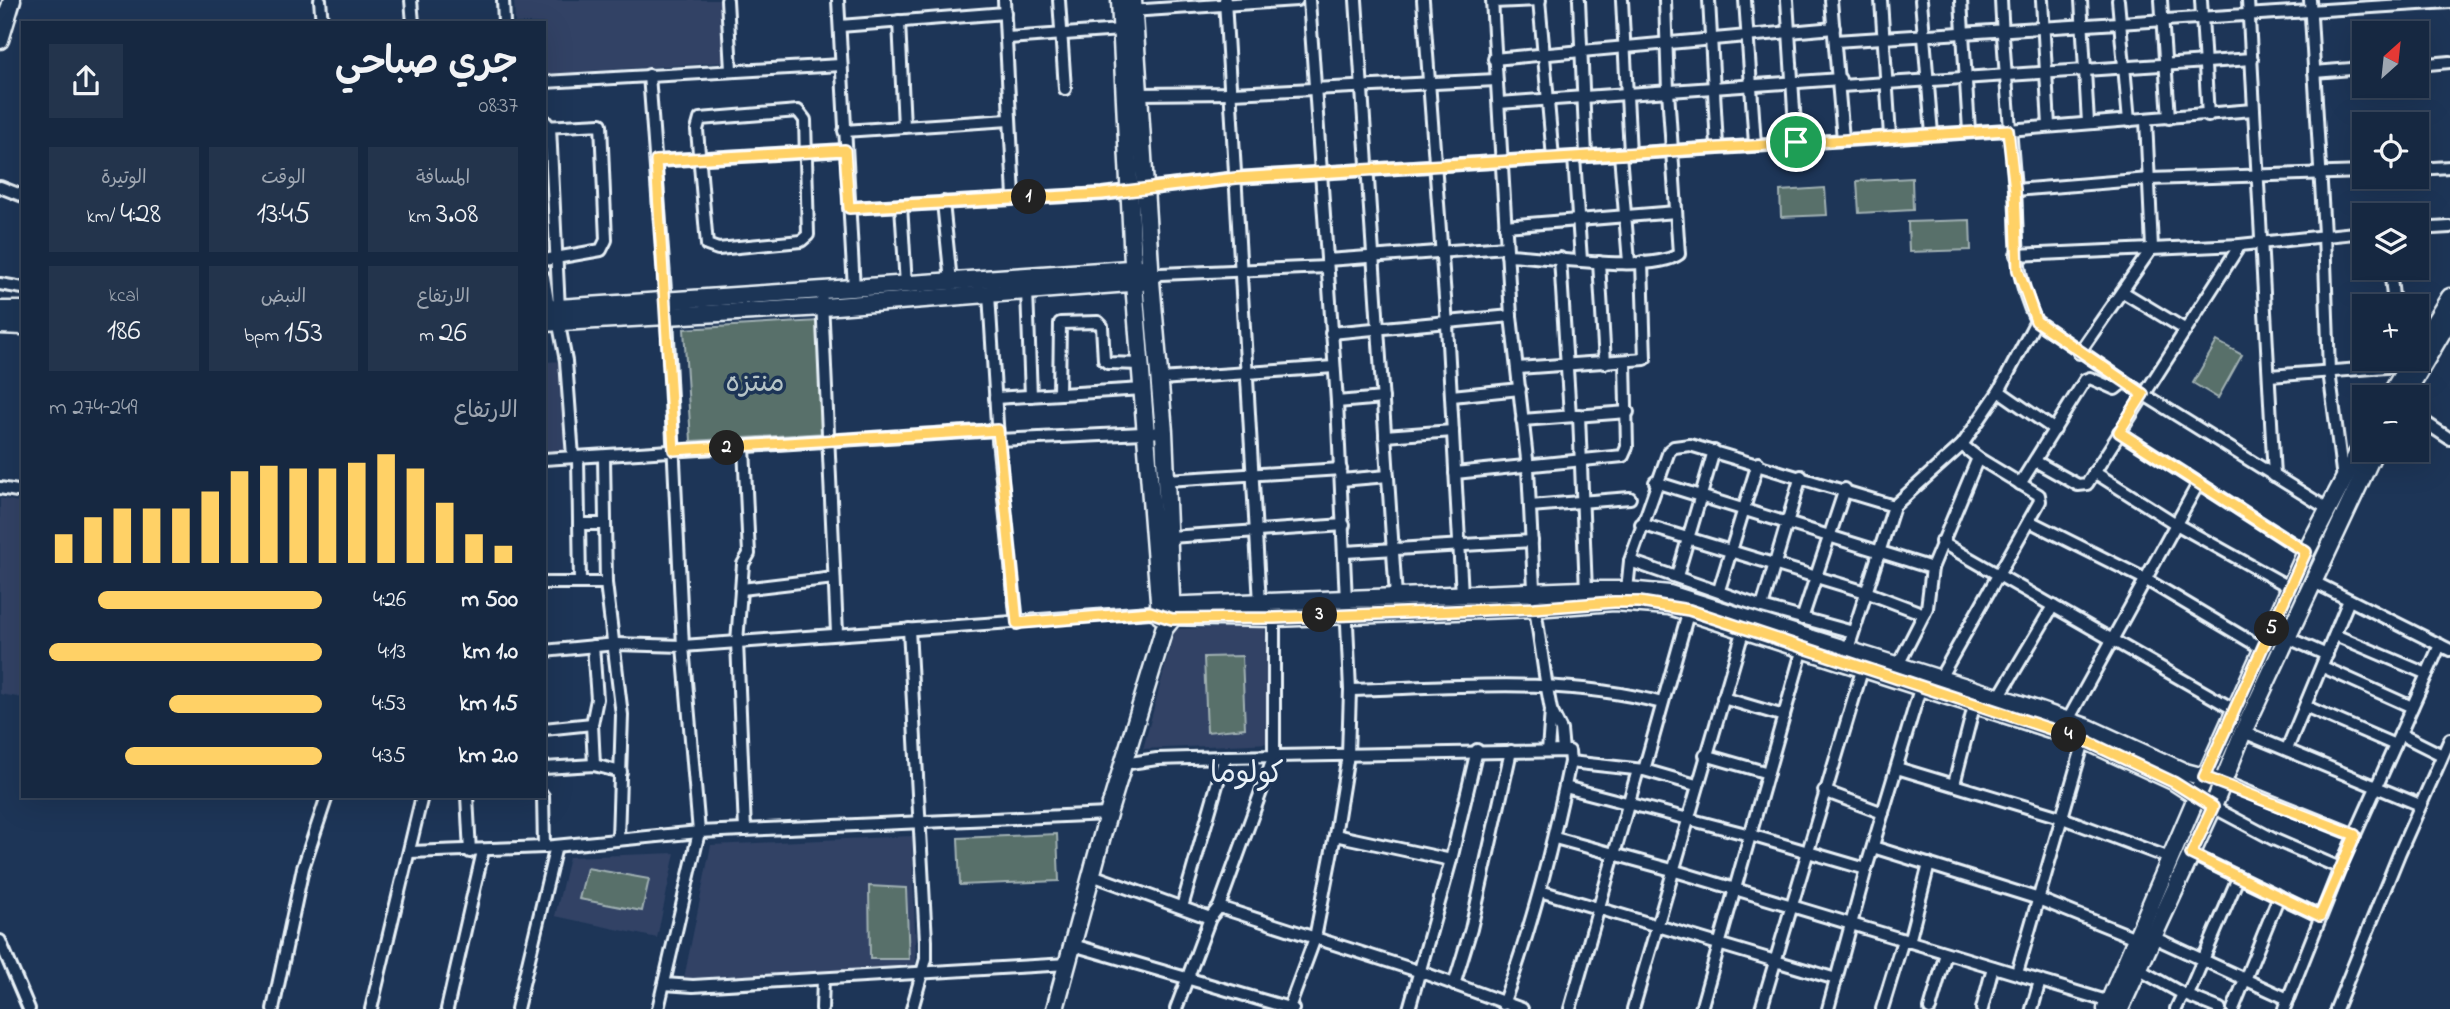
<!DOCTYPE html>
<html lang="ar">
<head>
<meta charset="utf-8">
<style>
	:root { --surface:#162841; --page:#23344c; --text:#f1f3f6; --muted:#9ea6b1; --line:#35445a; --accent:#ffd166 }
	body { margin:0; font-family:"Indie Flower","Playpen Sans Arabic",sans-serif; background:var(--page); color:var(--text); direction:rtl; height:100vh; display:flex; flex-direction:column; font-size:26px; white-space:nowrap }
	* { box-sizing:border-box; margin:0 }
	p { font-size:23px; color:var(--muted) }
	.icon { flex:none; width:38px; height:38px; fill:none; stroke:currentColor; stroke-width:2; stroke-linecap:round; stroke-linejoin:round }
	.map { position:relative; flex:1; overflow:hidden; direction:ltr }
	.drawer { position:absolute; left:21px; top:21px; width:525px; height:777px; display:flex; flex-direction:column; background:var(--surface); border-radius:0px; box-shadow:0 7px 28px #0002,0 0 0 2px var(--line); direction:rtl }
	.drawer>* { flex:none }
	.needle { width:46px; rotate:27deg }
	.tools { position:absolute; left:2352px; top:21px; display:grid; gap:14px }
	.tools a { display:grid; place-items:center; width:77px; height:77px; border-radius:0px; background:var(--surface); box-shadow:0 7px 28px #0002,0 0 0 2px var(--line); font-size:35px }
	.pin { position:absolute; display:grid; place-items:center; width:60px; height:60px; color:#fff; margin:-30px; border:4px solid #fff; border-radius:50%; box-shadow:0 2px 7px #0007 }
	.km { position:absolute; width:35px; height:35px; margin:-18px; border-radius:50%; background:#222; color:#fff; font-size:19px; line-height:35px; text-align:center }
	.round { display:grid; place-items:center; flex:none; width:74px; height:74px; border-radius:0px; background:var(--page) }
	.head { display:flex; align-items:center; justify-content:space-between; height:119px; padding:0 28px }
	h1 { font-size:38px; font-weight:600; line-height:52px }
	.stats { display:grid; grid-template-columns:repeat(3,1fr); gap:10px; height:119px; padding:7px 28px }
	.stats div { display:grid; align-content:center; border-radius:0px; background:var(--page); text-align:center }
	.stats b { font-size:30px; font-weight:600 }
	.stats small { font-size:19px; font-weight:400 }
	.stats p { font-size:19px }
	.chart { height:196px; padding:14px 28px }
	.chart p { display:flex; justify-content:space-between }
	.chart svg { width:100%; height:126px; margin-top:7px; stroke:var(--accent); stroke-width:6 }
	ul { padding:0 28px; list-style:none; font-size:23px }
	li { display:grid; grid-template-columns:112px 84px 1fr; align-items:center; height:52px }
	li i { height:18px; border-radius:9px; background:var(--accent) }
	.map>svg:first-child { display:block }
</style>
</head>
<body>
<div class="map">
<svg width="2450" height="1009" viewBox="0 0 2450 1009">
	<rect width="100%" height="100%" fill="#1d3557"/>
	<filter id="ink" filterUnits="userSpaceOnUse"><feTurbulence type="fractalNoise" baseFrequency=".0143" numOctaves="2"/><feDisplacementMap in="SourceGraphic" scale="14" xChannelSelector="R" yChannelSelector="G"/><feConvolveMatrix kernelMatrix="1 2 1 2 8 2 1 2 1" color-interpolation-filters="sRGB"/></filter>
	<g filter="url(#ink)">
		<g fill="#304265">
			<polygon points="514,0 726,0 729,62 544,74 544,23 515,23"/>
			<polygon points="563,361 568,451 544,453 544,362"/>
			<polygon points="0,498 23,503 23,698 0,694"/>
			<polygon points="1265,627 1272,743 1143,749 1175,629"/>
			<polygon points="912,836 916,966 683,983 711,845"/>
			<polygon points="675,853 657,938 555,916 569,857"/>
		</g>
		<g fill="#586f6b" stroke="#a0b0b2" stroke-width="2">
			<polygon points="1912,178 1913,210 1859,213 1857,181"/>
			<polygon points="1825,188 1827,215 1781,217 1780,191"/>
			<polygon points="1970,220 1971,250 1909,252 1908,222"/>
			<polygon points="819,321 826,433 691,441 684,329"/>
			<polygon points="2217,341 2242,355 2218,398 2193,383"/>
			<polygon points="1242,656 1245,728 1207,732 1204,657"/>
			<polygon points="1057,834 1059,881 960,885 958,838"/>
			<polygon points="587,868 649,879 642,911 579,899"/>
			<polygon points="869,886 906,888 909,959 870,959"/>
		</g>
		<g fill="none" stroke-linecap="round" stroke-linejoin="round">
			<defs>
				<g id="street">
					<polyline points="320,0 322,23"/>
					<polyline points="411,0 413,23"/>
					<polyline points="503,0 504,23"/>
					<polyline points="727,0 731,70"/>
					<polyline points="838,0 854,289"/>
					<polyline points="1004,0 1014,197"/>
					<polyline points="1059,0 1065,89"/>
					<polyline points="1225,0 1260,603"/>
					<polyline points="1356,0 1396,597"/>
					<polyline points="1423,0 1447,325 1462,595"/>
					<polyline points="1492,0 1511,316 1528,468 1535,608 1547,688 1551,710 1561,730 1563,751"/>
					<polyline points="1539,0 1553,158"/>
					<polyline points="1579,0 1586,155"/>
					<polyline points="1622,0 1630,153"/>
					<polyline points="1709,0 1717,146"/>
					<polyline points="1745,0 1755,144"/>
					<polyline points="1787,0 1796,142"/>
					<polyline points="1831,0 1843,139"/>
					<polyline points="1881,0 1890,136"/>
					<polyline points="1921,0 1932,134"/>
					<polyline points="1961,0 1969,131"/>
					<path d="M 2001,0 C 2004,63 2010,126 2015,189 C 2018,238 2013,274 2036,321 L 2143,394 L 2328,509"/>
					<polyline points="2042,0 2049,126"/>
					<polyline points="2081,0 2088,123"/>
					<polyline points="2118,0 2129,121"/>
					<polyline points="2161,0 2169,118"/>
					<polyline points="2201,0 2208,116"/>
					<polyline points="2248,0 2274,476"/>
					<polyline points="2310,0 2324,234 2329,371 2343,479"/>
					<polyline points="1493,2 1540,0"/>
					<polyline points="1130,11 1297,0"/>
					<polyline points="899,21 904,127"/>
					<polyline points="840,26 1005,13"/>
					<polyline points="1007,38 1121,30"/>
					<polyline points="1835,41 2450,2"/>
					<polyline points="1494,59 1834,28"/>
					<polyline points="2417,65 2450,62"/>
					<polyline points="2314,72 2364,68"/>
					<polyline points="649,75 667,317 683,646 699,832 658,1009"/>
					<polyline points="544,82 841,65"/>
					<polyline points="1841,86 2252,59"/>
					<polyline points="1139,94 1232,93 1496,80"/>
					<polyline points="1499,103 1840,79"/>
					<polygon points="798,111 805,120 808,235 801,241 718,249 707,245 697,130 700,119"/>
					<polyline points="544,120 550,127 560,330 566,361 573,457"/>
					<polyline points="544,127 601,124 606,240 601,250 544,260"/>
					<polyline points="844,131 1009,120"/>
					<polyline points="1620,154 1629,262"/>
					<polyline points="1574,157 1581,260"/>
					<polyline points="656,161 845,150"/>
					<polyline points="2417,169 2450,167"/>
					<polyline points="0,187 23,196"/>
					<polyline points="2015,190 2149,179 2364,172"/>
					<polyline points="943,202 951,282"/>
					<polyline points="901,205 906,285"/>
					<polyline points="849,208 1102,194 1236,178 2008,130 2253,110"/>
					<polyline points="1505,226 1676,212"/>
					<polyline points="2417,229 2450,227"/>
					<path d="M 1507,255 C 1544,256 1652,274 1679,254 L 1668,91 L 1665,0"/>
					<polyline points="2016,255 2240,245 2364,232"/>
					<polyline points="1560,258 1570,416"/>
					<polyline points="1327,260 1506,247"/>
					<polyline points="1599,262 1605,363"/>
					<polyline points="2390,268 2394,306"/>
					<polyline points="544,277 550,313"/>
					<polyline points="1151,281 1160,274 1327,267"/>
					<polyline points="0,284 23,288"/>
					<polyline points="1027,291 1031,396"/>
					<polyline points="2123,292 2186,330"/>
					<polyline points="989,294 998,440 1017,623"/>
					<polyline points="822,300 837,633"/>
					<polyline points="1331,333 1511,316"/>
					<polyline points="2079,353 2152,248 2146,120"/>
					<polyline points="1518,368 1645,359 1642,262"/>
					<polyline points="2269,376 2400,366"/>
					<polyline points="1160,379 1334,367"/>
					<polyline points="1999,391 2055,430"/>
					<polyline points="1059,394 1060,323 1098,322 1102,326 1104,360 1108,363 1141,364"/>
					<polyline points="1452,396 1520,389"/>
					<polyline points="995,398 1143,389"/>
					<polyline points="1337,402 1383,398"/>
					<polyline points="1579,415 1586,591"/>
					<polyline points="2417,417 2450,439"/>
					<polyline points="1522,420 1628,412"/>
					<polyline points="2119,432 2306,552"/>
					<polyline points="1385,436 1453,431"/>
					<polyline points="998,440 1164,432"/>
					<polyline points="744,447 749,554 743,564 737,642 745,830"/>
					<polyline points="604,456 606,583 622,715 618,839"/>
					<polyline points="578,457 580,582"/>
					<polyline points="544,459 997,430"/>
					<polyline points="2035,461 2078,485 2087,484 2240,245"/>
					<polyline points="2094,472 2176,524 2291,588"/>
					<polyline points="1455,473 1623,456 1627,447 1625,362"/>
					<polyline points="1167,480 1341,469"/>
					<polyline points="1341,480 1388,476"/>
					<polyline points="1655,482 1932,568"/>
					<polyline points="2020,484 2085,380 2090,378 2115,389 2124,382"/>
					<polyline points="0,488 23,492"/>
					<polyline points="1530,506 1630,498"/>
					<polyline points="1894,506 1962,445 1999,391 2036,321"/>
					<polyline points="2029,521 2145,579 2263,649"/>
					<polyline points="579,524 605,524"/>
					<polyline points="1641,524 1866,592 1924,614"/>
					<polyline points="1170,537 1344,525"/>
					<polyline points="1941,542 2235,710"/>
					<polyline points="1345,552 1532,541"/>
					<polyline points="1630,561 1762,607 1853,632"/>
					<polyline points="1677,576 1714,451"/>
					<polyline points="2312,581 2450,650"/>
					<polyline points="544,583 606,583"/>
					<polyline points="742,589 834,578"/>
					<polyline points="1627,590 1630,561 1669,451 1674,447 1690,445 1894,506 1848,649"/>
					<polyline points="1719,590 1758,463"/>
					<polyline points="1762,607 1801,476"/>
					<polyline points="1802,619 1845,489"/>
					<polyline points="909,629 926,941 926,959 912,1009"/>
					<polyline points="2335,635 2427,674"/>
					<polyline points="2286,637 2327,655"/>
					<polyline points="593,646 597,699 592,724 594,765"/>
					<polyline points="544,651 616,644 683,646 1150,612 1160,606"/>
					<polyline points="1898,665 1927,608 1932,568 1978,458"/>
					<polyline points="2323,667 2412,707"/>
					<polyline points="1940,678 2040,501 2039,495 1978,458 1962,445"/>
					<path d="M 1350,690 C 1453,687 1562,676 1662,703"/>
					<polyline points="1999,697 2053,606"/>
					<polyline points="1723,698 1784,716"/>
					<polyline points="2307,707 2395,745"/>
					<polyline points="2068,720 2198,484"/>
					<polyline points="544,729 592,724"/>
					<polyline points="2243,732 2420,805"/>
					<polyline points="2400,734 2442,755"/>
					<polyline points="2287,749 2349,600"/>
					<polyline points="1548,751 1551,710"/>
					<polyline points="1705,755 1768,773"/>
					<polyline points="1570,762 1644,770 1696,785"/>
					<path d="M 1123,764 L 1157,759 L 1225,757 L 1569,751 L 1570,762 C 1553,845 1533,925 1503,1004"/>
					<polyline points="544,768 594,765 621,772"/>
					<polyline points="1897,768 2060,817 2172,859"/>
					<polyline points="1644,770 1689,610"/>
					<polyline points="2223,782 2355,835"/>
					<polyline points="1954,784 1975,702"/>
					<polyline points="1565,787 1750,835 1866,869"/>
					<polyline points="1824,791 1883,813"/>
					<polyline points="467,796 470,852"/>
					<polyline points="543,796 544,847"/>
					<polyline points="2213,807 2273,839 2340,868"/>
					<polyline points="1335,835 1451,860"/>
					<polyline points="1555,838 1672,870 2110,1002"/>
					<polyline points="1873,847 2036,898 2138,939"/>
					<polyline points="410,852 544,847 699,832 1108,814"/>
					<polyline points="2191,854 2320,916"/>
					<polyline points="1092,875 1210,918 1219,907 1274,756 1274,618"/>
					<polyline points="1540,891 1836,979"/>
					<polyline points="1182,907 1225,757"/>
					<polyline points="1219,907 1421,972 1522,1009"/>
					<polyline points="2153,937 2288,999"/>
					<polyline points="0,941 29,1009"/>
					<polyline points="1909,942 1929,864"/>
					<polyline points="1073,945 1289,1008"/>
					<polyline points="2138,969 2183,994 2220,1009"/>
					<polyline points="2017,973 2086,734"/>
					<polyline points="664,984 693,986 1068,964"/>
					<polyline points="1454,985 1471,929 1511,751"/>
					<polyline points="2188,995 2238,878"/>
					<polyline points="273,1009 303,868 327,796"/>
					<polyline points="371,1009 422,796"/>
					<polyline points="447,1009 483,851"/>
					<polyline points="517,1009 556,846"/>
					<polyline points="822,1009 823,979"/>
					<polyline points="1176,1009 1210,918"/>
					<polyline points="1293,1009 1289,1008 1315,938 1335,835 1348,755 1350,690 1337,402 1309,0"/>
					<polyline points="1409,1009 1451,860 1477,750"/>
					<polyline points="1570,1009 1638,770"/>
					<polyline points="1633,1009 1745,625"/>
					<polyline points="1701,1009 1803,648"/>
					<polyline points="1761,1009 1863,667"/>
					<polyline points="1828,1009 1866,869 1922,682"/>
					<polyline points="1882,1009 1903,940"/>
					<polyline points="1930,1009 1946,953"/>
					<polyline points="1982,1009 1993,967"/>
					<polyline points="2032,1009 2040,981"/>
					<polyline points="2176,1009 2183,994"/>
					<polyline points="2233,1009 2279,896"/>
					<polyline points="2284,1009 2340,868 2440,645"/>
					<polyline points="2336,1009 2399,854 2450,739"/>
				</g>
				<g id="secondary">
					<polyline points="1120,0 1134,283 1160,613"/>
					<polyline points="0,40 12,0"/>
					<polyline points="544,309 1144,268"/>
					<polyline points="0,310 23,310"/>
					<polyline points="544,323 823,307 1142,282"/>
					<polyline points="0,325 23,326"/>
					<polyline points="2417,350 2450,297"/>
					<polyline points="2389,397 2412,359"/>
					<polyline points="2404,397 2450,319"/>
					<polyline points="1160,606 1582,590 1627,590 1669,594 2017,703 2089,728 2185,772 2223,782"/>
					<polyline points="1160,616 1274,618 1535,608 1614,602 1669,606 2084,740 2173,781 2213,807"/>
					<polyline points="1055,1009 1108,814 1164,629 1172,619 1164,432 1151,281 1133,0"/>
					<polyline points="2106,1009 2205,777 2306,552 2364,441"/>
					<polyline points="2120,1009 2213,807 2243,732 2375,450"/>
				</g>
			</defs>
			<use href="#street" stroke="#e8f1f8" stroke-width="16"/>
			<use href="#secondary" stroke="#e8f1f8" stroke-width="21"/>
			<use href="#street" stroke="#1d3557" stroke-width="10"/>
			<use href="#secondary" stroke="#1d3557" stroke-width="16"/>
		</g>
	</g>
	<g fill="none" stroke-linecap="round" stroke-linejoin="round" filter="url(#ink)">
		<defs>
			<polygon id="route" points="2008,130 2015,190 2018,270 2036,321 2143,394 2119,432 2306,552 2204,777 2355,835 2320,916 2191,854 2213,807 2173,782 2084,740 1689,610 1639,602 1614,602 1535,608 1274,618 1172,619 1150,612 1017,623 998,430 674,450 656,161 845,150 849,208 1102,194 1236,178"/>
		</defs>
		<use href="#route" stroke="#fff" stroke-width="14"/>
		<use href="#route" stroke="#ffd166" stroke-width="9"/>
	</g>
	<g text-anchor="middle" stroke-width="7" stroke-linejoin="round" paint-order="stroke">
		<g font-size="28" fill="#b6c4c7" stroke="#1d3557">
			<text x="755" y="391">منتزه</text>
		</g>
		<g font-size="30" fill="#e8f1f8" stroke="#1d3557">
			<text x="1247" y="782">كولوما</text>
		</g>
	</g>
</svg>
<div class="tools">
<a><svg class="needle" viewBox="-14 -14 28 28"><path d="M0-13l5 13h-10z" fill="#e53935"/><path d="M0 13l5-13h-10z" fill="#9ea6b1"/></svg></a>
<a><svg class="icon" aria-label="locate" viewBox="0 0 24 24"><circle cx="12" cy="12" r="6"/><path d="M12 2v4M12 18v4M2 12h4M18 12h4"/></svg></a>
<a><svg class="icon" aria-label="layers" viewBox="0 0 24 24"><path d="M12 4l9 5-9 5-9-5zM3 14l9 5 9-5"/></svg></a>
<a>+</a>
<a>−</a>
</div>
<div class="pin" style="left:1796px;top:142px;background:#1e9e55"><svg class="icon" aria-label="arrive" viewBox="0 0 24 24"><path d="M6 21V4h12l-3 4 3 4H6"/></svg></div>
<b class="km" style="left:1029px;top:197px">1</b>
<b class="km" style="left:727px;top:448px">2</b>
<b class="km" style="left:1320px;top:615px">3</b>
<b class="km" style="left:2069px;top:735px">4</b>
<b class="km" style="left:2272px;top:629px">5</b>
<section class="drawer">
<div class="head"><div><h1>جري صباحي</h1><p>08:37</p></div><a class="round"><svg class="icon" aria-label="share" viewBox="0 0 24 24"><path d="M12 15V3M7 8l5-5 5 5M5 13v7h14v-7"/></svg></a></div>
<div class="stats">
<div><p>المسافة</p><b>3.08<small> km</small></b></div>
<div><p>الوقت</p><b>13:45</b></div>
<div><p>الوتيرة</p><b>4:28<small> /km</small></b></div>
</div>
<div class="stats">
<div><p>الارتفاع</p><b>26<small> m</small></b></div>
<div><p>النبض</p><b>153<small> bpm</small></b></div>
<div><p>kcal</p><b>186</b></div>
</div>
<div class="chart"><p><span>الارتفاع</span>249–274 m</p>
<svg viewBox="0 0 160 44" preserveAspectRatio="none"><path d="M5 44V34M15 44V28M25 44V25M35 44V25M45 44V25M55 44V19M65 44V12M75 44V10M85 44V11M95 44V11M105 44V9M115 44V6M125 44V11M135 44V23M145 44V34M155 44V38"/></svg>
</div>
<ul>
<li><b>500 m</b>4:26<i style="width:82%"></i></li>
<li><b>1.0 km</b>4:13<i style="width:100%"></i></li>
<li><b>1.5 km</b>4:53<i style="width:56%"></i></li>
<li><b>2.0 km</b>4:35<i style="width:72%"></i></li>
</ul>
</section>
</div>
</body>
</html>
